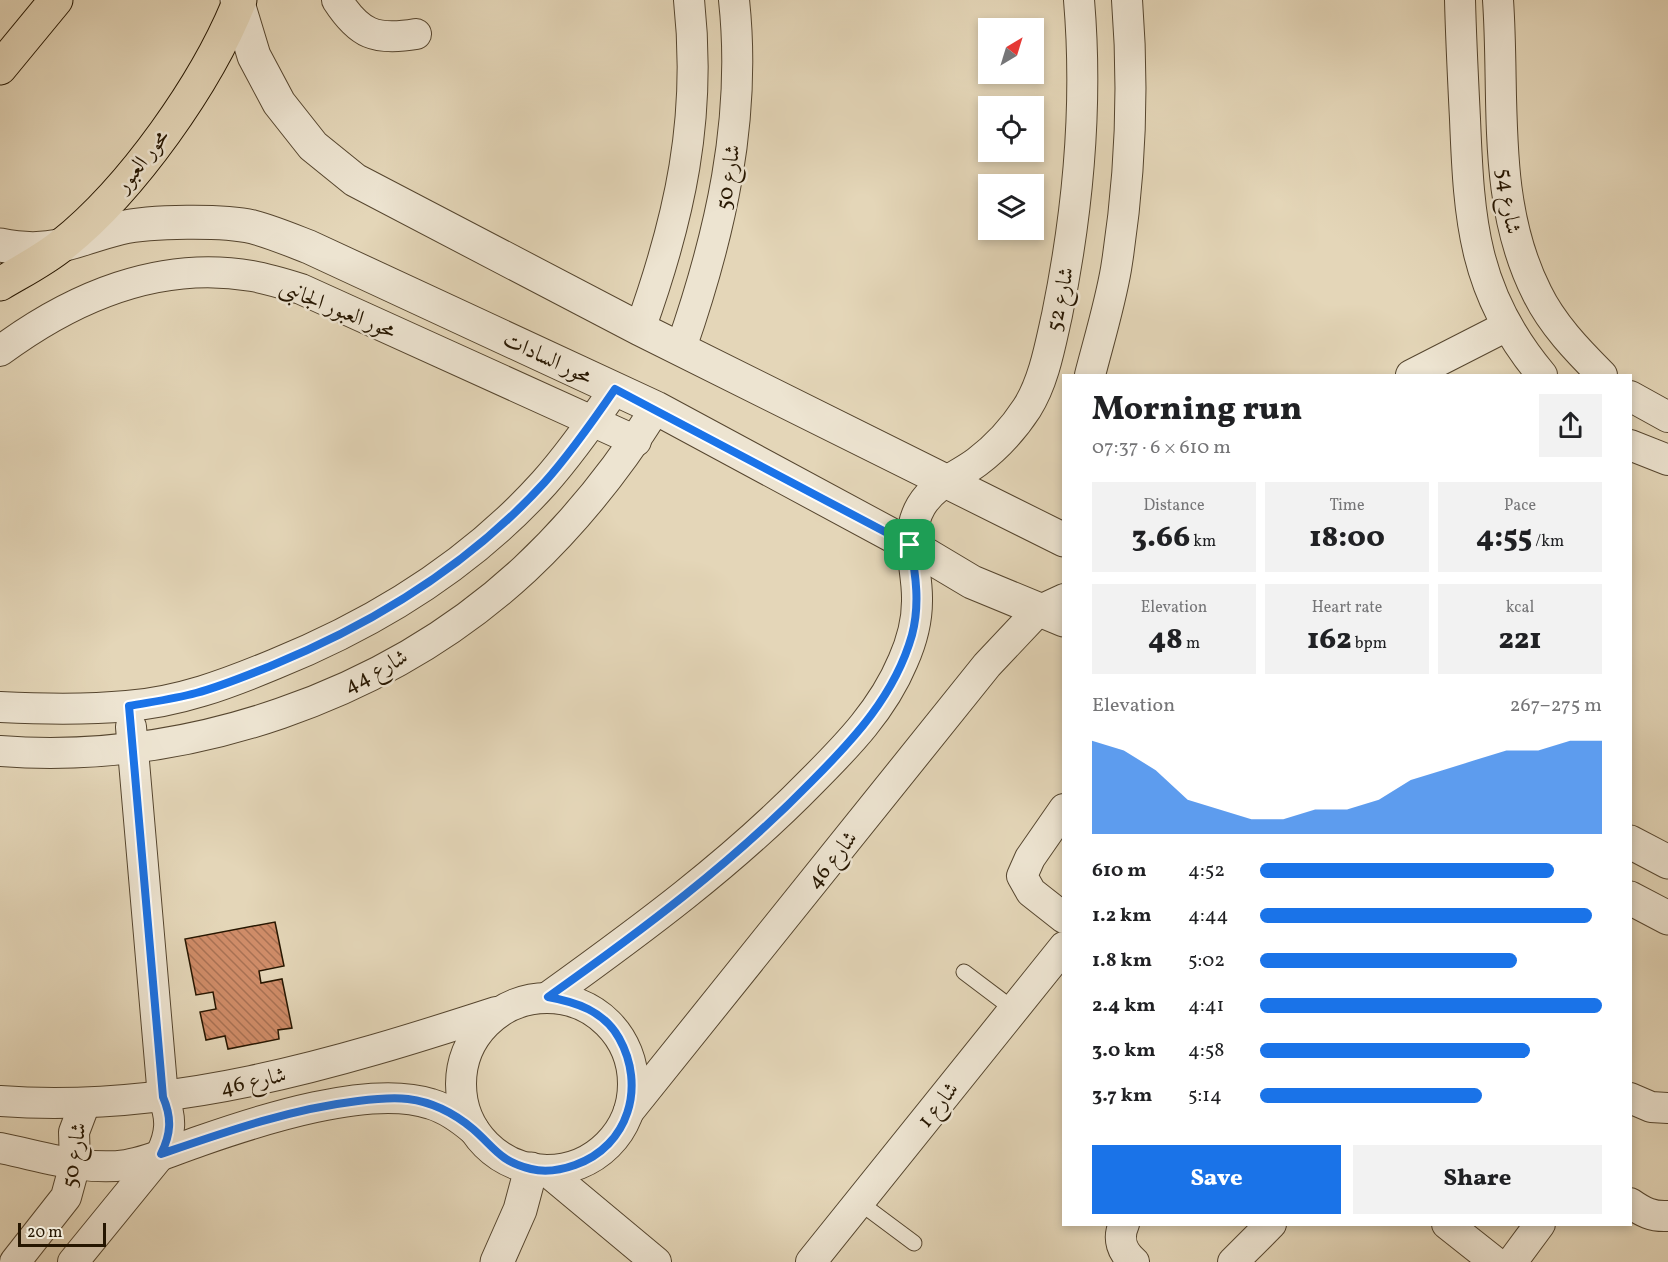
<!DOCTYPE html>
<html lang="en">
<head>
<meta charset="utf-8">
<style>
	:root { --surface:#fff; --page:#f2f2f2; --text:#202124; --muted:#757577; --accent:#1a73e8 }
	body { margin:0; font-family:Vollkorn,Amiri,serif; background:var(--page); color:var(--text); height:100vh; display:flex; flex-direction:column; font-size:22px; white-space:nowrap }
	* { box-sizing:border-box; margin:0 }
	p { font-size:20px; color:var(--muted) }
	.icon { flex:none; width:33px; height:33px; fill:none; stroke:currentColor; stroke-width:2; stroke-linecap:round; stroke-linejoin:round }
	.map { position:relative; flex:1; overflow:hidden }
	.drawer { position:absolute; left:1062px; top:374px; width:570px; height:852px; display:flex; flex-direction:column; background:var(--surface); border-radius:0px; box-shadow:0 3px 9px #0003 }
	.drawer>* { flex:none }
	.needle { width:39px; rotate:38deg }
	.buttons { position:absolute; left:978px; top:18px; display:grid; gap:12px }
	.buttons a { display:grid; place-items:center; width:66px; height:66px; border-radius:0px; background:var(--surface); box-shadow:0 3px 9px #0003; font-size:30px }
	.scale { position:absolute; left:18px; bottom:15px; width:88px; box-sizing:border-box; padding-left:6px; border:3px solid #261601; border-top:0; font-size:16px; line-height:21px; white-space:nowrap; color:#261601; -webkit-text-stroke:4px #ede4d1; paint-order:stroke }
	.pin { position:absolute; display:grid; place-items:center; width:51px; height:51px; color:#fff; margin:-26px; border-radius:12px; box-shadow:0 3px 9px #0006 }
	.round { display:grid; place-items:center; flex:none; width:63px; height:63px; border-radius:0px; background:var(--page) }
	.overview { display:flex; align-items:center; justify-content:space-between; height:102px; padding:0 30px }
	h1 { font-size:33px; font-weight:800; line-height:45px }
	.stats { display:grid; grid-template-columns:repeat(3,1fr); gap:9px; height:102px; padding:6px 30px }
	.stats div { display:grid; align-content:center; border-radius:0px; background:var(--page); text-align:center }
	.stats b { font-size:30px; font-weight:800 }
	.stats small { font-size:16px; font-weight:400 }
	.stats p { font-size:16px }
	.chart { height:168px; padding:12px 30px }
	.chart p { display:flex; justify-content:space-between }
	.chart svg { width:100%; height:108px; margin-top:6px; fill:var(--accent); opacity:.7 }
	.button { display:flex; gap:12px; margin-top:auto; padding:12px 30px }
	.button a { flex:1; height:69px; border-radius:0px; background:var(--accent); color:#fff; font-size:24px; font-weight:800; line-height:69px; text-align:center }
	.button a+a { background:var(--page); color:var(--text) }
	ul { padding:0 30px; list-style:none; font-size:20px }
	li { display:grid; grid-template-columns:96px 72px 1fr; align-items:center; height:45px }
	li i { height:15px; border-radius:8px; background:var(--accent) }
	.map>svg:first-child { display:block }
</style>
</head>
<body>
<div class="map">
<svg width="1668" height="1262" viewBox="0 0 1668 1262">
	<defs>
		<pattern id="building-back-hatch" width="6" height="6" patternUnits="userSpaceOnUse" patternTransform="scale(1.5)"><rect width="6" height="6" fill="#cf8c68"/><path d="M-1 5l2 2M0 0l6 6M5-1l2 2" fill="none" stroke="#a87153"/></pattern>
	</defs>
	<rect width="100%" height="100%" fill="#e4d6b8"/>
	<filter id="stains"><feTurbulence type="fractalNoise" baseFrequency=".00333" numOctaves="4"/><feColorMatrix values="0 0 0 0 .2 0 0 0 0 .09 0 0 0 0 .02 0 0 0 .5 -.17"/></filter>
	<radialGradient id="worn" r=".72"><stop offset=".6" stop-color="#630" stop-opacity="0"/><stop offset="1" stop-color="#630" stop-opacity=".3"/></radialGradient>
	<polygon fill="url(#building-back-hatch)" stroke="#261601" stroke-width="1.5" points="275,922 284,966 259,971 261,983 282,979 292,1028 278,1030 279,1039 228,1049 225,1036 206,1040 200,1012 216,1009 213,992 196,995 185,939"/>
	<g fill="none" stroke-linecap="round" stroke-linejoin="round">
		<defs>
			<g id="service">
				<polyline points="964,972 1013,1009"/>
				<polyline points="859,1202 914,1243"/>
			</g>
			<g id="minor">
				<path d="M 337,0 C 359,34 375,41 416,34"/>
				<path d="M 1460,0 C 1461,40 1463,79 1465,119 C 1469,220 1473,293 1542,375"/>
				<path d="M 1498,0 C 1505,99 1491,202 1537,293 C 1552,324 1577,350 1602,375"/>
				<path d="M 640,329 C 680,218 702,118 689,0"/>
				<path d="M 681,348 C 720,236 747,120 734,0"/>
				<path d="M 0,351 C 73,297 160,260 252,276 C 269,279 285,284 301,289 L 636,441"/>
				<path d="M 1090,375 C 1099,340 1110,304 1116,269 C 1130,181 1134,88 1127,0"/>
				<polyline points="1411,375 1507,326"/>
				<polyline points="1630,396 1668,417"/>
				<polyline points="1630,445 1668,460"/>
				<path d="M 0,707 C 42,709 85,710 127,706 C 179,702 227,684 275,664 C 376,623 471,564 544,483 C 570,454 593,421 615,389"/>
				<path d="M 0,751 C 187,765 387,697 525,569 C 575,522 619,467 656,408"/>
				<polyline points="1064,809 1030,858 1022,876 1031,892 1064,918"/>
				<path d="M 548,997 C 641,930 731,864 812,781 C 848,745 883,709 903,661 C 911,643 917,621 917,601 C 918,568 903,537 921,506 C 935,483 957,477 977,462 C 997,447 1014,428 1027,408 C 1044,381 1050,346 1057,315 C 1078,212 1088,105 1079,0"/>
				<circle cx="547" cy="1084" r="86"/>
				<polyline points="1630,1098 1651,1107 1668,1108"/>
				<path d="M 0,1101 C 170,1114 336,1064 496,1012"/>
				<polyline points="629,1111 987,665 1038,611 1064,599"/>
				<path d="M 0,1148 C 41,1156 84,1171 126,1165 C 151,1161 176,1149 200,1141 C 260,1120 370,1084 431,1104 C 448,1109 461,1119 474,1130"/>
				<polyline points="548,1172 656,1262"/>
				<path d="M 1630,1203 C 1643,1212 1652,1217 1668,1216"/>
				<path d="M 1124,1224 C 1117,1239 1122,1252 1134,1262"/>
				<polyline points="1447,1224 1495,1262"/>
				<polyline points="15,1262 66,1197 75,1164 74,1132 85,1103"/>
				<path d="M 73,1262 L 161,1154 C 171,1134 172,1118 163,1097 L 131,727"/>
				<polyline points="811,1262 1064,947"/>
				<polyline points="1233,1262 1271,1224"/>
				<polyline points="1512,1262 1540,1224"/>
			</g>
			<g id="tertiary">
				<polyline points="237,0 254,56 279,103 313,146 355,180 640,329 1064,540"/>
				<path d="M 0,245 C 53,256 72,240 120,228 C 150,221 224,220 253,227 C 272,232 291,240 309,247 L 656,408 L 910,545 L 972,582 L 1064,620"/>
				<polyline points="1630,842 1668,862"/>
				<polyline points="1630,898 1668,918"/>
				<polyline points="497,1262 520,1210 531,1169"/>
			</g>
			<g id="trunk">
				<polyline points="0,68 56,0"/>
				<path d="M 0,284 C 20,272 44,260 62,245 C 132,189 207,83 240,0"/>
			</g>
		</defs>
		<use href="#service" stroke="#56462f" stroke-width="17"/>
		<use href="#minor" stroke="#56462f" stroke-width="32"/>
		<use href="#tertiary" stroke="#56462f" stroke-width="35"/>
		<use href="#trunk" stroke="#261601" stroke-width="35"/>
		<use href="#service" stroke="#ede4d1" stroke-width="15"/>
		<use href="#minor" stroke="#ede4d1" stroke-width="30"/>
		<use href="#tertiary" stroke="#ede4d1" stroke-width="33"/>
		<use href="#trunk" stroke="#e4d6b8" stroke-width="33"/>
	</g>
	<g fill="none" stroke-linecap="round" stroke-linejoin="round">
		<defs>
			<path id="route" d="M 615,389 L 910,545 C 916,575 920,605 912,635 C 895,695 854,739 811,782 C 731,864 641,931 548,997 C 576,1002 604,1011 619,1038 C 646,1086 629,1146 575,1165 C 561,1170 547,1173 531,1169 C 499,1161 495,1148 473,1129 C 454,1113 432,1102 408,1099 C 391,1097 374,1099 358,1101 C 290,1109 225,1132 161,1154 C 171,1134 172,1118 163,1097 L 129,706 C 151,702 174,699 196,693 C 222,686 248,675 273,665 C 375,623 469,565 544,483 C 570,454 593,421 615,389 Z"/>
		</defs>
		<use href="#route" stroke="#fff" stroke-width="12"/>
		<use href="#route" stroke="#1a73e8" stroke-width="8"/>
	</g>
	<g text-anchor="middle" stroke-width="5" stroke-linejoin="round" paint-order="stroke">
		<g font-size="22" fill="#261601" stroke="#ede4d1">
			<text transform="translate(141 160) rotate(-52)" y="8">محور العبور</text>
			<text transform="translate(727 177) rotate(-81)" y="8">شارع 50</text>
			<text transform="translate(1510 201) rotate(82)" y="8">شارع 54</text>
			<text transform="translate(1059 299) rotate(-78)" y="8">شارع 52</text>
			<text transform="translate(338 308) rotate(22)" y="8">محور العبور الجانبى</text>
			<text transform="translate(548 357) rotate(25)" y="8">محور السادات</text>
			<text transform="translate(375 670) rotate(-28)" y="8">شارع 44</text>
			<text transform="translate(831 859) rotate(-51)" y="8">شارع 46</text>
			<text transform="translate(253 1080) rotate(-12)" y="8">شارع 46</text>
			<text transform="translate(937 1104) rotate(-51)" y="8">شارع 1</text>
			<text transform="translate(73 1155) rotate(-81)" y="8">شارع 50</text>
		</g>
	</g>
	<rect width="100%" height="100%" filter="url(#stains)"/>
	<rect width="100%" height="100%" fill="url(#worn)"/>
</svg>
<div class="buttons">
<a><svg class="needle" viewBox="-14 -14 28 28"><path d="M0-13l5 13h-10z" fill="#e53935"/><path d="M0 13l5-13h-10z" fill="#757577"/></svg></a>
<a><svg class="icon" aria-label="locate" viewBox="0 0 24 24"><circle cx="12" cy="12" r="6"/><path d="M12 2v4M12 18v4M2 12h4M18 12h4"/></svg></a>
<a><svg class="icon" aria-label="layers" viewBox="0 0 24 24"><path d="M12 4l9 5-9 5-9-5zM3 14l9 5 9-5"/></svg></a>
</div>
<div class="scale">20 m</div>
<div class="pin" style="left:910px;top:545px;background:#1e9e55"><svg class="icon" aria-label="arrive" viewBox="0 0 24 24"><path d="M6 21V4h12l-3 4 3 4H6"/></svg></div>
<section class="drawer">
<div class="overview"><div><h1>Morning run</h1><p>07:37 · 6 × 610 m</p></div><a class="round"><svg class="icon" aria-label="share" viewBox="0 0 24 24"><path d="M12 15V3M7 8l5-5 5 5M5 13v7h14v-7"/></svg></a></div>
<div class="stats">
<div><p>Distance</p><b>3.66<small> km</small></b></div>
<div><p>Time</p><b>18:00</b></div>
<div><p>Pace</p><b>4:55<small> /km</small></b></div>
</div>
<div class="stats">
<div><p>Elevation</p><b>48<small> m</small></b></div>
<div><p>Heart rate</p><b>162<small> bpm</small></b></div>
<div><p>kcal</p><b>221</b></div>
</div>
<div class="chart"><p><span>Elevation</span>267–275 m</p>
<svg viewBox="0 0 160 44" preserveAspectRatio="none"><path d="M0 44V6L10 10L20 18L30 30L40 34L50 38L60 38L70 34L80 34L90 30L100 22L110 18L120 14L130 10L140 10L150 6L160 6V44z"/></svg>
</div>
<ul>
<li><b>610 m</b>4:52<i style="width:86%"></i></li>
<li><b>1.2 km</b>4:44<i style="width:97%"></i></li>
<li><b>1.8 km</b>5:02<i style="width:75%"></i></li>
<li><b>2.4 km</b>4:41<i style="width:100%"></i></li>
<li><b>3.0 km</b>4:58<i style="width:79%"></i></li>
<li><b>3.7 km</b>5:14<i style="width:65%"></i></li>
</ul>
<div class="button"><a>Save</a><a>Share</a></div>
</section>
</div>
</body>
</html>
